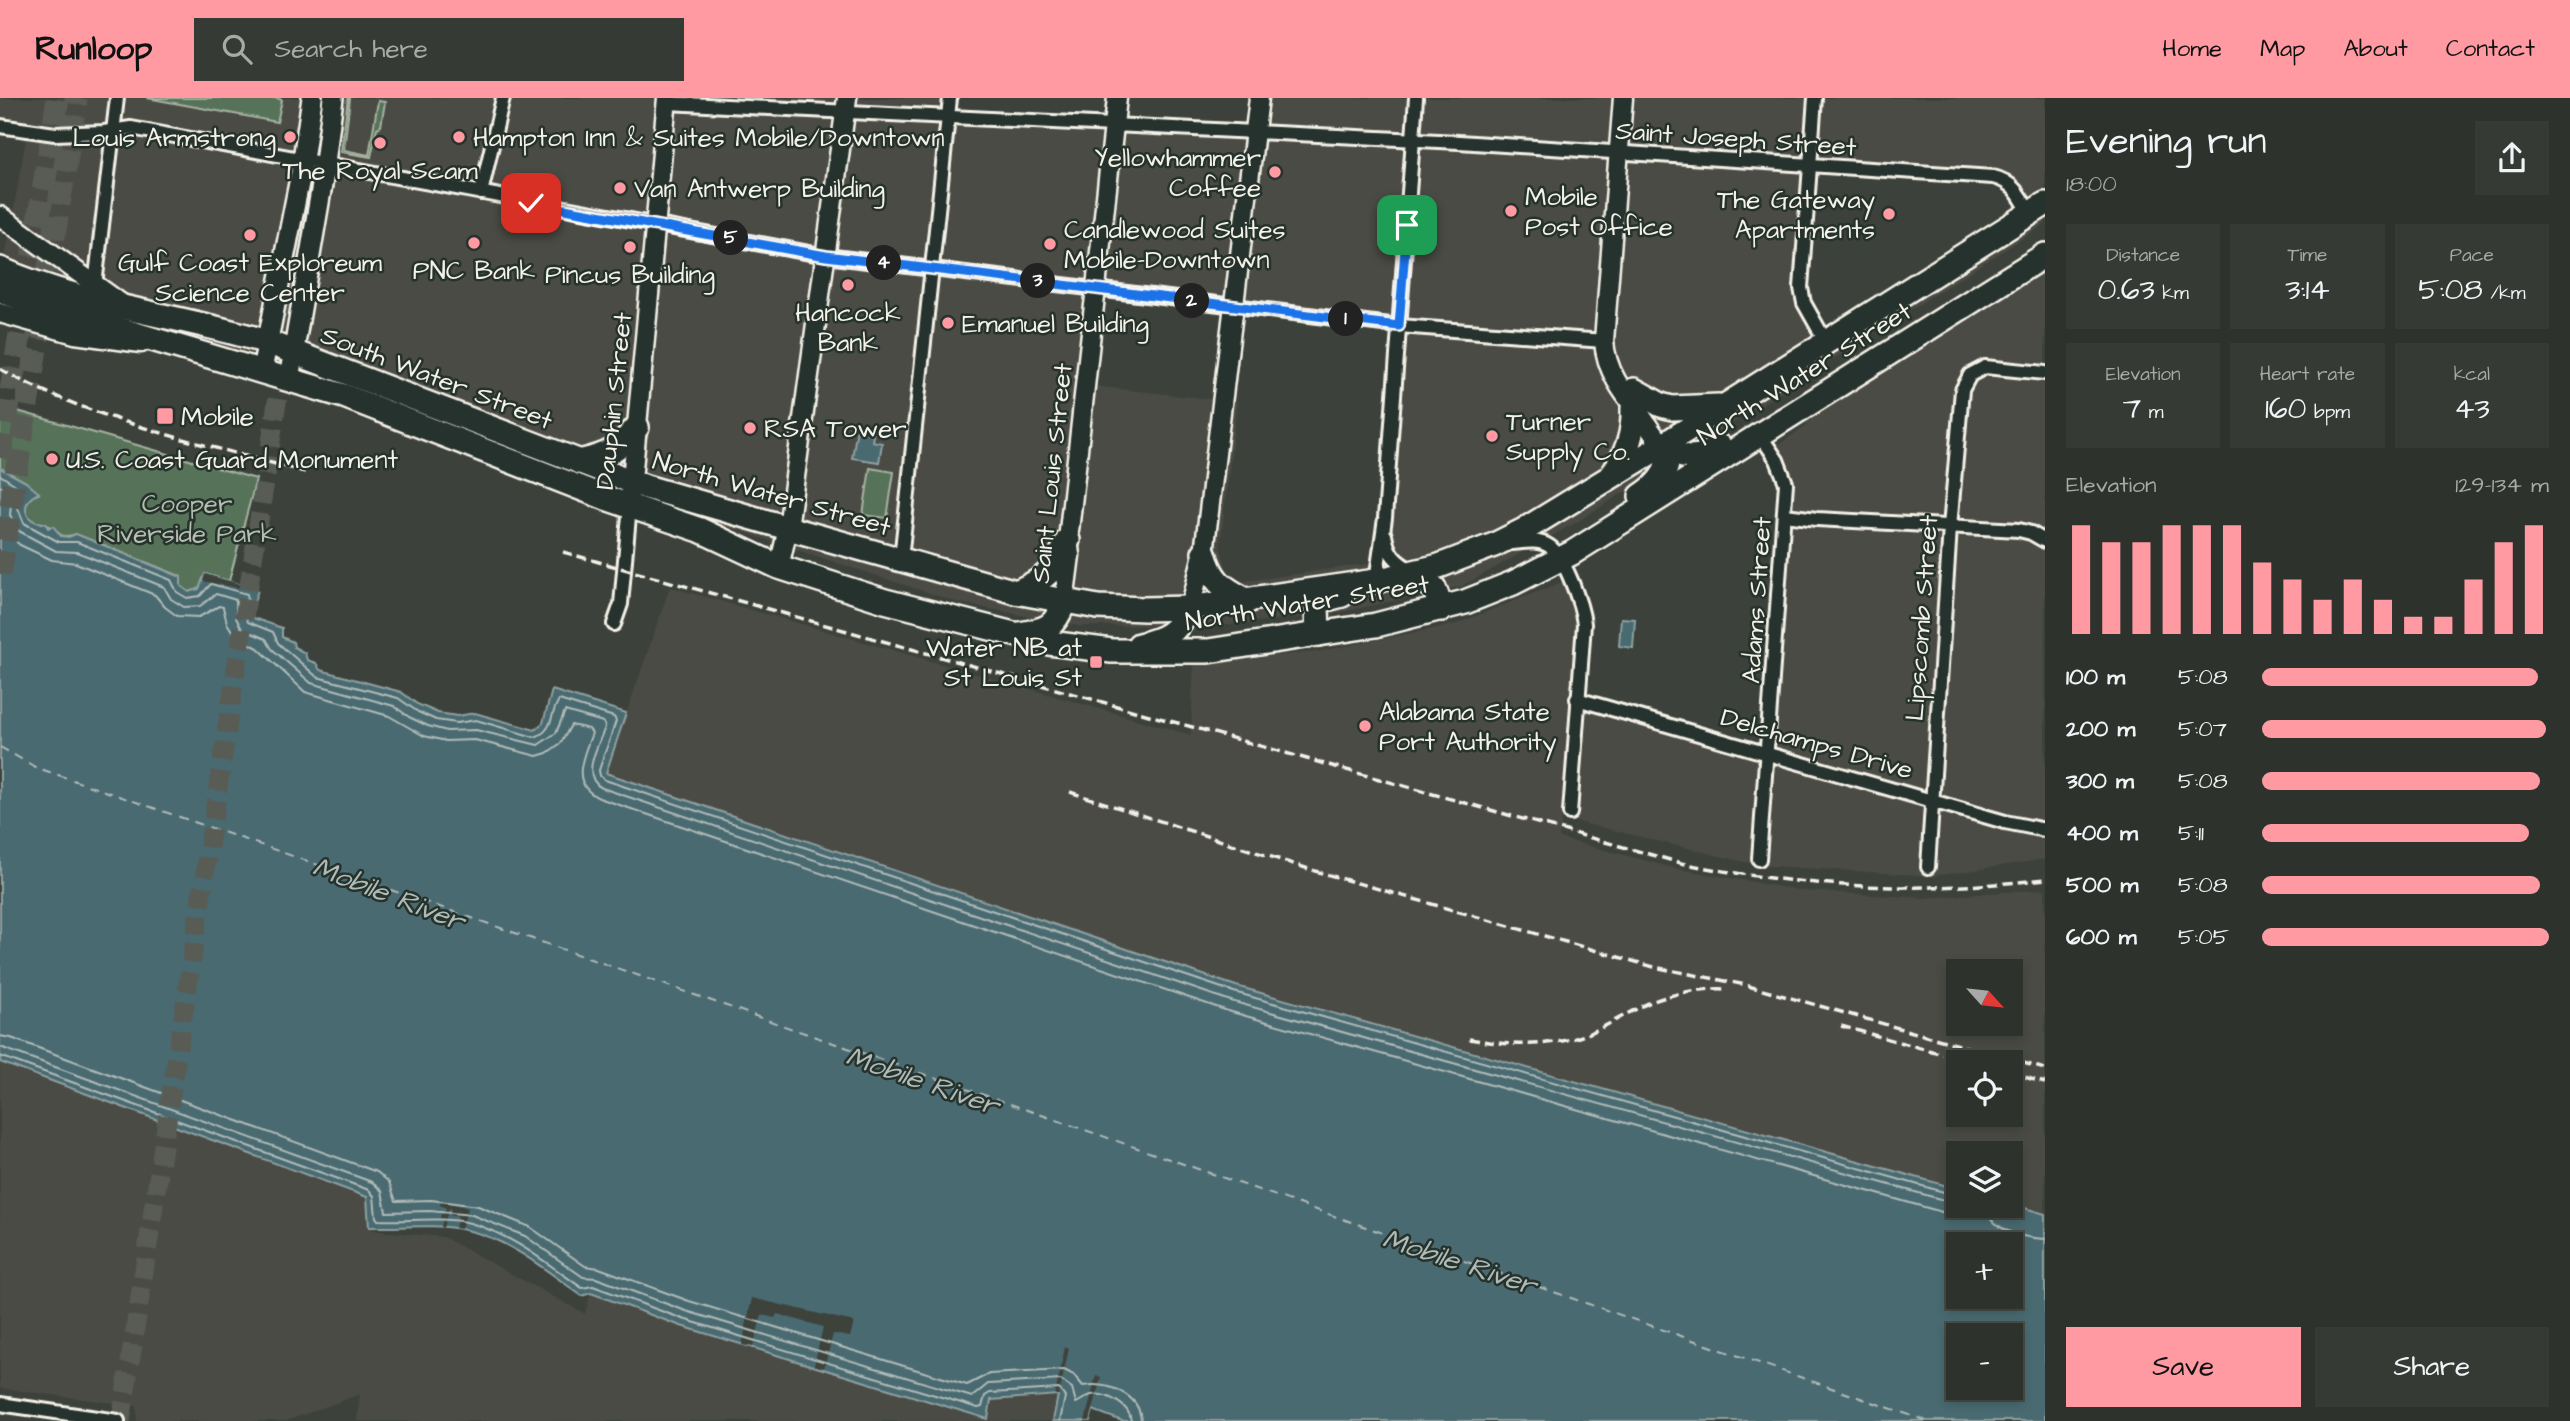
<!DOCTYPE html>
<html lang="en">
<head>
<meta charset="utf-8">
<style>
	:root { --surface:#2d322c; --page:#353a34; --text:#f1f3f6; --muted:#a7aaa9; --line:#484d48; --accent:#ff9aa2 }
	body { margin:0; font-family:"Architects Daughter",sans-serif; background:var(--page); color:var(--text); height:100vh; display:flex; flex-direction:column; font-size:26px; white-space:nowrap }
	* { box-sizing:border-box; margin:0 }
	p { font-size:23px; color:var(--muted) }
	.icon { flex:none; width:38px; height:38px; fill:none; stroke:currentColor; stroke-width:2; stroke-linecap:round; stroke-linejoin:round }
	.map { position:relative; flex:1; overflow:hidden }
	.drawer { display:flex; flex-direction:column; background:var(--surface); width:525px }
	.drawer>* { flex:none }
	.needle { width:46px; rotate:117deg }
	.tools { position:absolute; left:1946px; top:861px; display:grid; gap:14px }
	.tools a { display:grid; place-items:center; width:77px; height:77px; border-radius:0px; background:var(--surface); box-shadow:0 4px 10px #0003,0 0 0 2px var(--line); font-size:35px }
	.pin { position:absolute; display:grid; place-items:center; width:60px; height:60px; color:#fff; margin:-30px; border-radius:14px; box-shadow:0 4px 10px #0006 }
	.km { position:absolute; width:35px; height:35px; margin:-18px; border-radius:50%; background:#222; color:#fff; font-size:19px; line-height:35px; text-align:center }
	.round { display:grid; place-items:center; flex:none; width:74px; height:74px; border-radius:0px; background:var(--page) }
	.head { display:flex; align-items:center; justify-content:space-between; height:119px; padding:0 21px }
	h1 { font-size:38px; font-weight:600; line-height:52px }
	.stats { display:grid; grid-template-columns:repeat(3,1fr); gap:10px; height:119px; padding:7px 21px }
	.stats div { display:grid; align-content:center; border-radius:0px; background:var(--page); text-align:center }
	.stats b { font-size:30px; font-weight:600 }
	.stats small { font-size:19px; font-weight:400 }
	.stats p { font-size:19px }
	.chart { height:196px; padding:14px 21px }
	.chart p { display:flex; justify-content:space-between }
	.chart svg { width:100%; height:126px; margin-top:7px; stroke:var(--accent); stroke-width:6 }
	.cta { display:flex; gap:14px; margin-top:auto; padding:14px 21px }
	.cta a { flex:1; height:80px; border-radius:0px; background:var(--accent); color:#111; font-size:28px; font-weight:600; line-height:80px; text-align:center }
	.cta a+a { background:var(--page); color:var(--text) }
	ul { padding:0 21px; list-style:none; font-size:23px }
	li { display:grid; grid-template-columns:112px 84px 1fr; align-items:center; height:52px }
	li i { height:18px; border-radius:9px; background:var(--accent) }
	header { display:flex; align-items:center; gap:42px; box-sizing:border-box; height:98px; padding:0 35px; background:var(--accent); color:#111 }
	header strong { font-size:33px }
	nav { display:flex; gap:38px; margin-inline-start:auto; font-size:24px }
	.search { width:490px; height:63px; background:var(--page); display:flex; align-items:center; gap:18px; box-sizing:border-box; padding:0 24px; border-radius:0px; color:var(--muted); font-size:26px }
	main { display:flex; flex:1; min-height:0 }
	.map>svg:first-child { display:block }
</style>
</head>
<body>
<header>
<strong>Runloop</strong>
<div class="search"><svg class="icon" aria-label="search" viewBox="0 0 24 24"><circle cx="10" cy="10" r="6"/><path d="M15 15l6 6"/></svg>Search here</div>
<nav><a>Home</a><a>Map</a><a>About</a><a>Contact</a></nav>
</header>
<main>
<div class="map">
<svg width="2045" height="1323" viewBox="0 0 2045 1323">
	<rect width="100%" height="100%" fill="#3c423b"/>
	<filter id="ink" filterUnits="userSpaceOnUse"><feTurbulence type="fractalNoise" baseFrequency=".0143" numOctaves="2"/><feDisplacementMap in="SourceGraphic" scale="14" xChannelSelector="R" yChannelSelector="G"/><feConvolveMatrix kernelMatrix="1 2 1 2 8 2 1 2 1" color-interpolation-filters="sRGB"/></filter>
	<g filter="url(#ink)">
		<g fill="#4c4c45" fill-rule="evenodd">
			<path d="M 0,0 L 954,0 L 954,10 L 1251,26 L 1254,0 L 1810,0 L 1798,193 L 1813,236 L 1840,221 L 2018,107 L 2015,97 L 2006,88 L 1987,83 L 1815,73 L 1819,0 L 2045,0 L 2045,126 L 1575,425 L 1462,488 L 1336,515 L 1229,527 L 1079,528 L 960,505 L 655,405 L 428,315 L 276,261 L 127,223 L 1,183 L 28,30 L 0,24 ZM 1101,198 L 1394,233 L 1374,465 L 1241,484 L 1228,475 L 1220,449 L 1237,304 L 1091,288 Z"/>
			<path d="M 2045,172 L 2045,761 L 1934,778 L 1758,767 L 1562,720 L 1559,740 L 1673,770 L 1803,793 L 1924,800 L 2045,791 L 2045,1116 L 2011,1106 L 2011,1055 L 1958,1055 L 1958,1091 L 1236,888 L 606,675 L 670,489 L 1191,637 L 1194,566 L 1316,554 L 1453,527 L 1563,484 L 1578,509 L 1572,594 L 1762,647 L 1782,384 L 1767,355 L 1807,327 L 1807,322 ZM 1958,873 L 2011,873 L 2011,926 L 1958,926 ZM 1958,964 L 2011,964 L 2011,1017 L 1958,1017 Z"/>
			<polygon points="0,964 367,1099 369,1129 377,1133 443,1139 585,1216 591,1195 681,1228 987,1320 990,1302 1059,1297 1053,1323 357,1323 360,1296 286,1323 137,1323 137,1308 0,1290"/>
		</g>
		<g fill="#57735a" stroke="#a6b2a1" stroke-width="2">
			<polygon points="147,0 277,0 282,2 277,24"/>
			<polygon points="348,0 350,0 344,52 369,57 378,3 385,4 381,28 377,30 371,59 341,54"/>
			<path d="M 0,308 L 256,381 L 229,483 L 205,476 L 199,491 L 189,494 L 181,488 L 180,478 L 76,436 C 58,443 56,430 43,425 C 39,424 35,425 31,423 C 22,412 24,400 38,396 L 26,384 L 0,370 Z"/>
			<polygon points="870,370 894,374 887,420 863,417"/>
		</g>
		<g fill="#4a6a71" stroke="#8ea0a1" stroke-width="2" fill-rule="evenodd">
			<polygon points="857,330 874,332 872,343 882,345 879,364 852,360"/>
			<path d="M 0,370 L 26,384 L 39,395 C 18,403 24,426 45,425 L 48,430 L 53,428 L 61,438 L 69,439 L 76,436 L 181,479 L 181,488 L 189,494 L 199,491 L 205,476 L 258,492 L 251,514 L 253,520 L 282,530 L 282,539 L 293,544 L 294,549 L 305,555 L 307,562 L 316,565 L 320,572 L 401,594 L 417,606 L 438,615 L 457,618 L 475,615 L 535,632 L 543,625 L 552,592 L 626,615 L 606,675 L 1236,888 L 1958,1091 L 1958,1108 L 2011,1106 L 2045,1116 L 2045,1323 L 1122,1323 L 1093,1312 L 1090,1323 L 1053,1323 L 1058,1297 L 991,1302 L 988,1321 L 681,1228 L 591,1195 L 582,1198 C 547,1173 509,1141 466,1132 C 434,1125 401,1130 369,1129 L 367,1099 L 0,964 ZM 1958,1146 L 2011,1146 L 2011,1199 L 1958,1199 ZM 1958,1237 L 2011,1237 L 2011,1290 L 1958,1290 Z"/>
			<polygon points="1621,520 1635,521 1633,550 1619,548"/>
		</g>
		<g fill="#3c423b">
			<polygon points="205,476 215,479 240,486 238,490 203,483"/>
			<polygon points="441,1102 468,1110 461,1131 455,1130 458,1119 450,1117 451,1111 449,1110 443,1130 441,1129 443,1121 440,1120 441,1116 444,1116 446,1110 440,1107"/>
			<polygon points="752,1200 854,1224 850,1239 833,1236 824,1270 814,1267 823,1229 777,1216 775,1220 762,1217 753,1249 742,1247"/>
			<polygon points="1065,1249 1069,1250 1059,1297 1055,1297"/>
			<polygon points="1096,1278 1101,1279 1093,1312 1090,1323 1085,1323"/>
		</g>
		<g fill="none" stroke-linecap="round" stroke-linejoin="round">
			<g stroke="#b0bbb8" stroke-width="2">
				<path d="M 0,377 L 24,392 L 18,410 L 24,425 L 59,444 L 77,444 L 171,482 L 177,494 L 187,500 L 200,498 L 211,486 L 247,496 C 250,505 242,514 248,524 L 273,534 L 278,545 L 317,579 L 398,600 L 418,614 L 436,622 L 457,625 L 476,622 L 534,639 C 554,634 550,615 559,602 L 614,619 L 616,623 L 599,672 L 600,678 L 605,682 L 1234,894 L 1958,1098"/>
				<path d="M 0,388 L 12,395 L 10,417 L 19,433 L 56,453 L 77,454 L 164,489 L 171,501 L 184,509 L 200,508 L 216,496 L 236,502 L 236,520 L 242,531 L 266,541 L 272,551 L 311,585 L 394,608 L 409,619 L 428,628 L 447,633 L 476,632 L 538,647 L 556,635 L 565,613 L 603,624 L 605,629 C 599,647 579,678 602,690 L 1231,903 L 1958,1106"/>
				<path d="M 0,420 L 7,436 L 20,447 L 52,462 L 76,465 L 155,497 L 165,509 L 177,518 L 199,519 L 219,508 L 223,509 L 227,525 L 235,538 L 258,550 L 305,594 L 389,618 L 424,638 L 446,643 L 475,642 L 537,658 L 547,655 L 561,645 L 571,627 L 589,631 L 592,635 C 583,659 569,686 599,700 L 1228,913 L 1949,1116 L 1964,1116 L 1977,1108"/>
				<path d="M 0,938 L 11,940 L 377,1074 L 389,1084 L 396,1103 L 431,1102 L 478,1108 L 530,1129 L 585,1168 L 599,1170 L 689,1203 L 967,1287 L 989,1276 L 1064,1272 L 1074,1277 L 1083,1288 C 1107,1284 1140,1295 1141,1323"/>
				<path d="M 0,949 L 372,1084 L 382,1093 L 386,1114 L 430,1113 L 472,1117 L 525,1138 L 583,1179 L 596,1180 L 686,1213 L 972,1299 L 988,1286 L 1061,1282 L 1072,1290 L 1076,1305 C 1081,1303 1085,1299 1091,1297 C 1106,1294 1130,1307 1131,1323"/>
				<path d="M 0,958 L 369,1092 L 374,1098 L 376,1119 L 378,1122 C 408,1124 440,1118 470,1125 C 513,1137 546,1165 582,1190 L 593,1188 L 683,1221 L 978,1310 L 982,1309 L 985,1298 L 990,1295 L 1059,1291 L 1065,1299 L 1060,1323"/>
				<path d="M 1985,1108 C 1990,1132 2022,1140 2045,1141"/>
			</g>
			<polyline stroke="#b0bbb8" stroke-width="2" stroke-dasharray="9 7" stroke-linecap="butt" points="0,649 35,669 1927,1323"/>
			<g stroke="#585c55" stroke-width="19" stroke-dasharray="19 10" stroke-linecap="butt">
				<polyline points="290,218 317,45"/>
				<polyline points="121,1323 283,265"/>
			</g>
			<g stroke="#585c55" stroke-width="23" stroke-dasharray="23 11" stroke-linecap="butt">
				<polyline points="0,360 58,0"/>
				<polyline points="0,476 76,0"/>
			</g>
			<defs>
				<g id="street">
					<polyline points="1815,0 1801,190 1804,205 1826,244"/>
					<path d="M 667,5 L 1459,44 L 1993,79 C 2013,83 2021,99 2030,116"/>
					<polyline points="0,28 55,36 104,34 131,30 826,158 1399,228 1604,243"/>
					<polyline points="481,95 503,0"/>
					<polyline points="95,187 117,0"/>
					<polyline points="1785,417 1817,421 2019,432 2031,435 2045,443"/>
					<path d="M 1385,437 C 1388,457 1396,463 1412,473"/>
					<path d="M 1512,445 C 1524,444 1538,441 1549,448 C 1565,458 1582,508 1584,526 L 1570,715"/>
					<polyline points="901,461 950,0"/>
					<polyline points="1376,483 1385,420 1416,0"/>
					<polyline points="614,526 621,506 630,407"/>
					<polyline points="1577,601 2005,724 2045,732"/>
					<polyline points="1759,761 1786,385 1777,362 1760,337"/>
					<polyline points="1928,769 1950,429 1962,292 1970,277 1985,269 2045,275"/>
					<polyline points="0,1306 118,1323"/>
				</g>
				<g id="secondary">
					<path d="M 1623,0 L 1604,243 C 1606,272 1622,294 1640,316 C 1648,327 1653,338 1663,347"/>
					<polyline points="0,118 122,206"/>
					<polyline points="0,215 75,236 141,245"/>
					<polyline points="631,393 667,0"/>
					<polyline points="779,469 788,430 847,0"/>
					<polyline points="1064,504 1070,457 1068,442 1117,0"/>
					<path d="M 1189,510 C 1197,492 1197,473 1204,455 L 1259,0"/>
				</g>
				<g id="primary">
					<polyline points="262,272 301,75 312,0"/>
					<polyline points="289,281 323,81 333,0"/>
				</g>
				<g id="highway">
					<path d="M 0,171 C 85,209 179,216 267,244 L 646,389 L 788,430 L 1016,494 L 1098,509 L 1144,511 L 1189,510 L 1376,483 L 1439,468 L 1494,447 L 1524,432 L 1663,347 L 2045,106"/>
					<polyline points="0,193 61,214 344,298 606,400 700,432 779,469 885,503 1049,545 1112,553 1208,553 1376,527 1465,504 1513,485 1572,455 2045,157"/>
					<polyline points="1634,292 1661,307 1672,310 1719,308"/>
					<path d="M 1663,347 C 1682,364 1700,361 1720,349"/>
					<path d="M 579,364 C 609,357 617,353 637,329"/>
					<path d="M 1613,376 C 1627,354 1634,336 1633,310"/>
					<path d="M 1641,398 C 1659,386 1675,369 1663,347"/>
					<path d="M 1204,455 C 1212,484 1222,489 1248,503"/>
					<polyline points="1415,475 1434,490 1442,511"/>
					<path d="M 1016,494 C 1046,481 1055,473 1068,442"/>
					<path d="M 1020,536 C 1047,532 1055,529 1064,504"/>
					<polyline points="1318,536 1317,510 1319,503 1342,497"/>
					<path d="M 1139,547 C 1166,541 1176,535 1189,510"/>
				</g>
			</defs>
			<use href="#street" stroke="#f4f1e8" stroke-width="18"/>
			<use href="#secondary" stroke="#f4f1e8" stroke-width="23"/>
			<use href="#primary" stroke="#f4f1e8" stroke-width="24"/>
			<use href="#highway" stroke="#f4f1e8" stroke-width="28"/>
			<use href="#street" stroke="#26332d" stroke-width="12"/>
			<use href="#secondary" stroke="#26332d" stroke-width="18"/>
			<use href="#primary" stroke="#26332d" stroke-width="19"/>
			<use href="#highway" stroke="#26332d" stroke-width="23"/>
			<g stroke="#f4f1e8" stroke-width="3.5" stroke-dasharray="10 5" stroke-linecap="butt">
				<path d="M 0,271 C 90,322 205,346 305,374"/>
				<path d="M 563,454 L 1681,765 C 1802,790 1923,796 2045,781"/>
				<polyline points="1070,694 1315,773 1654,869 1741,886 2045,971"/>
				<polyline points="1841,928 1972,964"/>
				<path d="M 1469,941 C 1504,947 1537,949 1572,941 C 1600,934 1625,915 1651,904 C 1675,895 1700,890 1726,891"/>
				<polyline points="2011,975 2045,985"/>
			</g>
		</g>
	</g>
	<g fill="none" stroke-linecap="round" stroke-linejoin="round" filter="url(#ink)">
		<defs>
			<polyline id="route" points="531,105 826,158 1399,228 1407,127"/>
		</defs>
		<use href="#route" stroke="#fff" stroke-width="14"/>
		<use href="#route" stroke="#1a73e8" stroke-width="9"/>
	</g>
	<g fill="#ff9aa2" stroke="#26332d" stroke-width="2.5">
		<circle cx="290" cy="39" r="7"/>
		<circle cx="459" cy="39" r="7"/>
		<circle cx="380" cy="45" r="7"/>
		<circle cx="1275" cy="74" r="7"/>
		<circle cx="620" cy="90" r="7"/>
		<circle cx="1511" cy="113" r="7"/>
		<circle cx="1889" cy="116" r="7"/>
		<circle cx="250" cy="137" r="7"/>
		<circle cx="474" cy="145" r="7"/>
		<circle cx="1050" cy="146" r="7"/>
		<circle cx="630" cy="149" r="7"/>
		<circle cx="848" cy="187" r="7"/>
		<circle cx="948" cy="225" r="7"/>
		<rect x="156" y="309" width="18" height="18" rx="3.5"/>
		<circle cx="750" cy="330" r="7"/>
		<circle cx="1492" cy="338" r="7"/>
		<circle cx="52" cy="361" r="7"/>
		<rect x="1089" y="557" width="14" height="14" rx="3.5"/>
		<circle cx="1365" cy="628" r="7"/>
	</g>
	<g text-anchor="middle" stroke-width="5" stroke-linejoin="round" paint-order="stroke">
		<g font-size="26" fill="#f4f1e8" stroke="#26332d" text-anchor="start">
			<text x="276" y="48" text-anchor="end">Louis Armstrong</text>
			<text x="473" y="48">Hampton Inn &amp; Suites Mobile/Downtown</text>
			<text x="1261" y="68" text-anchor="end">Yellowhammer<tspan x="1261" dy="30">Coffee</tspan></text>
			<text x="380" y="81" text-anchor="middle">The Royal Scam</text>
			<text x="634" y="99">Van Antwerp Building</text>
			<text x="1525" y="107">Mobile<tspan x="1525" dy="30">Post Office</tspan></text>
			<text x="1875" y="110" text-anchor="end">The Gateway<tspan x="1875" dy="30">Apartments</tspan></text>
			<text x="1064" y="140">Candlewood Suites<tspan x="1064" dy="30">Mobile-Downtown</tspan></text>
			<text x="250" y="173" text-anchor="middle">Gulf Coast Exploreum<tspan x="250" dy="30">Science Center</tspan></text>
			<text x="474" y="181" text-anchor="middle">PNC Bank</text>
			<text x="630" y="185" text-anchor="middle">Pincus Building</text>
			<text x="848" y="223" text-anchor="middle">Hancock<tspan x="848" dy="30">Bank</tspan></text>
			<text x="962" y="234">Emanuel Building</text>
			<text x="181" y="327">Mobile</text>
			<text x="1506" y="332">Turner<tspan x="1506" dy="30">Supply Co.</tspan></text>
			<text x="764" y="339">RSA Tower</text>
			<text x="66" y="370">U.S. Coast Guard Monument</text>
			<text x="1082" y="558" text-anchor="end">Water NB at<tspan x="1082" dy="30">St Louis St</tspan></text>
			<text x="1379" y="622">Alabama State<tspan x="1379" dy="30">Port Authority</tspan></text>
		</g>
		<g font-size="26" fill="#f4f1e8" stroke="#26332d">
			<text transform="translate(1736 40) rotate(4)" y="9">Saint Joseph Street</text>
			<text transform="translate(1804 275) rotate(-32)" y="9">North Water Street</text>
			<text transform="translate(437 279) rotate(21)" y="9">South Water Street</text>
			<text transform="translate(613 303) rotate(-84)" y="9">Dauphin Street</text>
			<text transform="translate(1051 375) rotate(-84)" y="9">Saint Louis Street</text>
			<text transform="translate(772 395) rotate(16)" y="9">North Water Street</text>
			<text transform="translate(1756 502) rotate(-86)" y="9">Adams Street</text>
			<text transform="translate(1307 504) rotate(-9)" y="9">North Water Street</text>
			<text transform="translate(1921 520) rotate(-86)" y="9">Lipscomb Street</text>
			<text transform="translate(1817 645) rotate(16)" y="9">Delchamps Drive</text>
		</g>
		<g font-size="26" fill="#b5bfaf" stroke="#26332d">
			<text x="187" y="414">Cooper<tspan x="187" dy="30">Riverside Park</tspan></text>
		</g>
		<g font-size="28" font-style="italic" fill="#b0bbb8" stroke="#26332d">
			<text transform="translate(389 795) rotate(21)" y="10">Mobile River</text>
			<text transform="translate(923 982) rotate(19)" y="10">Mobile River</text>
			<text transform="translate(1460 1163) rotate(18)" y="10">Mobile River</text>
		</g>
	</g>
</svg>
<div class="tools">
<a><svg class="needle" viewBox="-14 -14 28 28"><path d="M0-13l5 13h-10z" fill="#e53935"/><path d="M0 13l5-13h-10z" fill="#a7aaa9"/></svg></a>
<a><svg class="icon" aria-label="locate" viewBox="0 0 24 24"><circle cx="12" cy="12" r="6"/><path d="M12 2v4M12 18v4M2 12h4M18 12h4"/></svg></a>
<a><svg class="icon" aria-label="layers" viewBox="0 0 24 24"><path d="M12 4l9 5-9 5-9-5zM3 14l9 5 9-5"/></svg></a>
<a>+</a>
<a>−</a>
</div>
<div class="pin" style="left:1407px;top:127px;background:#1e9e55"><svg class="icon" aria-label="arrive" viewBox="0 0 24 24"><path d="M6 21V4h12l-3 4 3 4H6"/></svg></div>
<div class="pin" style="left:531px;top:105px;background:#d93025"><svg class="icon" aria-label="check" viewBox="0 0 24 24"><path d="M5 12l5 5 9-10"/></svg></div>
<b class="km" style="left:1346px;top:221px">1</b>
<b class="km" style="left:1192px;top:203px">2</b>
<b class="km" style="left:1038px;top:183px">3</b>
<b class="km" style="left:884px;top:165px">4</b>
<b class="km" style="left:731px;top:140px">5</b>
</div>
<section class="drawer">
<div class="head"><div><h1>Evening run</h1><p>18:00</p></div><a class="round"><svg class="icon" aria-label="share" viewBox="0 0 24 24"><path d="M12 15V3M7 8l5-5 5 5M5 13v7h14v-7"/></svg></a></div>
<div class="stats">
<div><p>Distance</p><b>0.63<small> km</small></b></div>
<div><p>Time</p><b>3:14</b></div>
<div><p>Pace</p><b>5:08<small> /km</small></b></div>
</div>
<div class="stats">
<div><p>Elevation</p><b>7<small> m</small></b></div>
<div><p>Heart rate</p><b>160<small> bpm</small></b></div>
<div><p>kcal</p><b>43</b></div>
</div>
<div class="chart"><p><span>Elevation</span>129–134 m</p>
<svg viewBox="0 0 160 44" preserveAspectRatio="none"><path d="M5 44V6M15 44V12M25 44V12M35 44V6M45 44V6M55 44V6M65 44V19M75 44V25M85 44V32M95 44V25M105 44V32M115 44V38M125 44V38M135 44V25M145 44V12M155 44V6"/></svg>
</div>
<ul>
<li><b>100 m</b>5:08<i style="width:96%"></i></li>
<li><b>200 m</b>5:07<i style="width:99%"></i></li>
<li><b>300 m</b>5:08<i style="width:97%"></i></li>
<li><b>400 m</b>5:11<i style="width:93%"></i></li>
<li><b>500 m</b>5:08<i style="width:97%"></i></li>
<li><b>600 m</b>5:05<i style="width:100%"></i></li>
</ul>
<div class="cta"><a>Save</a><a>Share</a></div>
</section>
</main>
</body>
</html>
